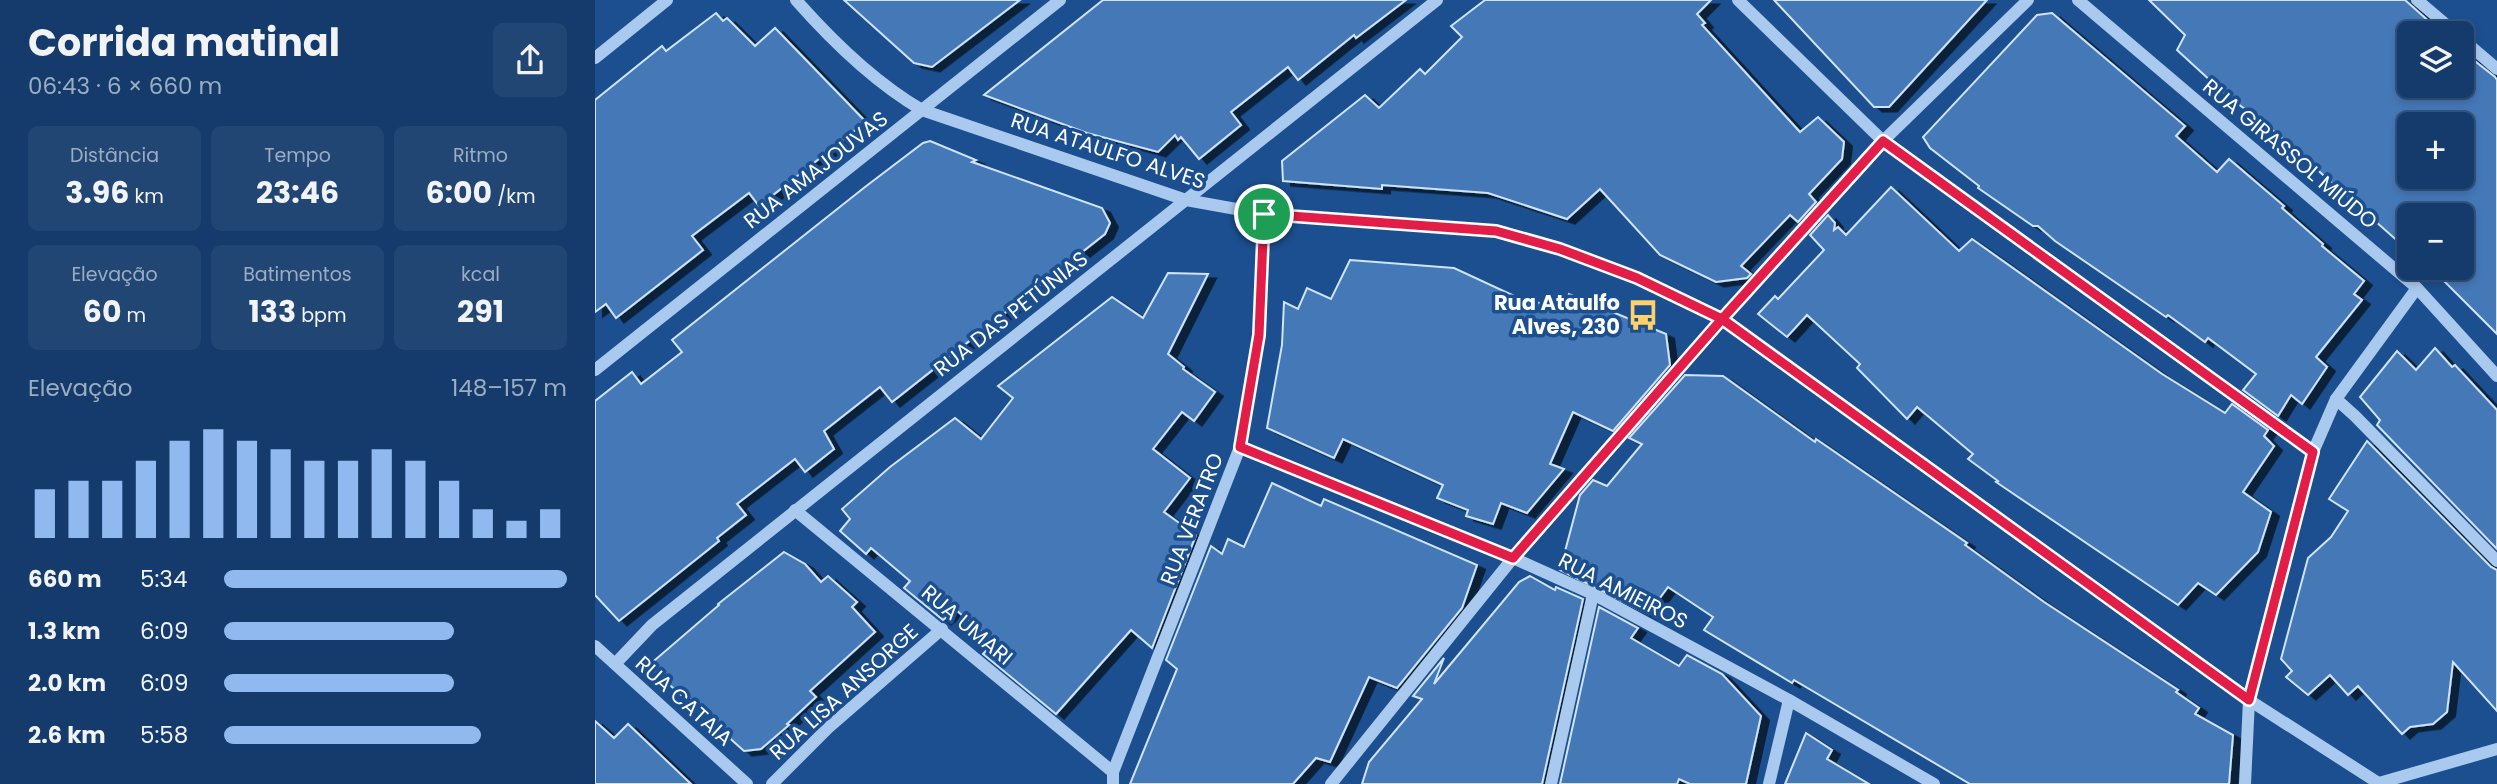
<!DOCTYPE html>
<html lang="pt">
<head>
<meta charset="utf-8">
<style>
	:root { --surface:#143b6b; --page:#214673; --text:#f1f3f6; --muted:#9dadc1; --line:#33557e; --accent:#90b9f0 }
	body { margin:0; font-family:Poppins,sans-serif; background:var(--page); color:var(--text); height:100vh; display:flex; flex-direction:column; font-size:26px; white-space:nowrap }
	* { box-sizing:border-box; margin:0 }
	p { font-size:23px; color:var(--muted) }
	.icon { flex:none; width:38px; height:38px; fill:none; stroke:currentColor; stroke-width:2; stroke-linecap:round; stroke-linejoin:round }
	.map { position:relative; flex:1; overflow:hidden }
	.side { display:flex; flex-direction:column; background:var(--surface); width:595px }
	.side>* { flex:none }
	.fabs { position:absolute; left:1802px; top:21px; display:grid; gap:14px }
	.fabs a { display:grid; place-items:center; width:77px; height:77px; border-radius:10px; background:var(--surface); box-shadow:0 4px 10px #0003,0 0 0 2px var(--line); font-size:35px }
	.pin { position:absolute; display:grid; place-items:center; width:60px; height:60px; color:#fff; margin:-30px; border:4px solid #fff; border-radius:50%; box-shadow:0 2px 7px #0007 }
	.round { display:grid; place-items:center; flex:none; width:74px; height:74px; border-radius:10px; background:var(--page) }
	.headline { display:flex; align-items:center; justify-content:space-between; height:119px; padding:0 28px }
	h1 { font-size:38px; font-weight:700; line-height:52px }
	.stats { display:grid; grid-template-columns:repeat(3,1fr); gap:10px; height:119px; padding:7px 28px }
	.stats div { display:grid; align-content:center; border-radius:10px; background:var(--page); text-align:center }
	.stats b { font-size:30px; font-weight:700 }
	.stats small { font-size:19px; font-weight:400 }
	.stats p { font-size:19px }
	.chart { height:196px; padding:14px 28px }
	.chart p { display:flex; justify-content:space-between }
	.chart svg { width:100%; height:126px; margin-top:7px; stroke:var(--accent); stroke-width:6 }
	ul { padding:0 28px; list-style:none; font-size:23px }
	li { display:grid; grid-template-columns:112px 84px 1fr; align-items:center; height:52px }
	li i { height:18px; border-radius:9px; background:var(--accent) }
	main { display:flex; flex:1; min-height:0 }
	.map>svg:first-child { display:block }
</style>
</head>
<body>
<main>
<section class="side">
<div class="headline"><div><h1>Corrida matinal</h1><p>06:43 · 6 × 660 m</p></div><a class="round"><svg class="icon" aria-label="share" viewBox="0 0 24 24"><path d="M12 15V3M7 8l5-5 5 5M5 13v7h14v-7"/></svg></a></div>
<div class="stats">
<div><p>Distância</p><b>3.96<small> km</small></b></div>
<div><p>Tempo</p><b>23:46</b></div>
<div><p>Ritmo</p><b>6:00<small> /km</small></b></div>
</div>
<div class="stats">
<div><p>Elevação</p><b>60<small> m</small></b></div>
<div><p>Batimentos</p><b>133<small> bpm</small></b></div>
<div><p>kcal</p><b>291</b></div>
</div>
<div class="chart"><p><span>Elevação</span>148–157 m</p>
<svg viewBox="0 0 160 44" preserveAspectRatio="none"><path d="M5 44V27M15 44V24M25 44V24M35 44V17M45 44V10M55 44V6M65 44V10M75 44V13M85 44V17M95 44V17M105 44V13M115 44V17M125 44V24M135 44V34M145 44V38M155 44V34"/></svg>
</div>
<ul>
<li><b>660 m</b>5:34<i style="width:100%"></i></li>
<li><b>1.3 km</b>6:09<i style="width:67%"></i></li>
<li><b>2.0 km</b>6:09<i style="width:67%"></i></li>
<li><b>2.6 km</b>5:58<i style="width:75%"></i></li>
</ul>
</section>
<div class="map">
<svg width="1902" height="784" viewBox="0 0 1902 784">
	<defs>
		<filter id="shadow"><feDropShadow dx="8" dy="4.5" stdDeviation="0" flood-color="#0009"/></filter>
	</defs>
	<rect width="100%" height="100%" fill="#1b4f8f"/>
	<g fill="#4478b7" stroke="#cfe3fa" stroke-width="2" fill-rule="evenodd" filter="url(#shadow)">
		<polygon points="249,0 425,0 337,67 319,63"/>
		<polygon points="508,0 811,0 761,38 759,35 703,80 693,67 636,112 646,125 604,159 586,137 583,140 580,135 563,152 492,133 389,95"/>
		<polygon points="890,0 1116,0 1102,14 1110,23 1107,25 1205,132 1223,117 1249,142 1247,159 1214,194 1221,202 1203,222 1195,215 1146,266 1156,274 1152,278 1121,282 1065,255 1005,189 972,219 893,193 787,185 787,189 688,181 687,161 770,95 784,108 825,69 830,74 867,37 856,26"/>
		<polygon points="1179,0 1392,0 1294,107 1279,107"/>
		<path d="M 1554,0 L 1810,0 L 1847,33 L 1815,33 L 1815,86 L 1867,86 L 1867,51 L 1900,77 L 1902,80 L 1902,334 L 1836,268 L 1867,268 L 1867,215 L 1815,215 L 1815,252 L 1674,127 L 1631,95 L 1582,50 L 1590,35 ZM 1815,124 L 1867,124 L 1867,177 L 1815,177 Z"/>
		<polygon points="121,13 128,21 132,18 160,46 180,28 271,122 164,206 154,193 97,236 108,250 21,318 11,304 0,312 0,100 67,46 71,51"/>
		<polygon points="1457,13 1590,126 1581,136 1622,172 1634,159 1689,206 1687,208 1728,244 1727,246 1769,281 1759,294 1767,300 1721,357 1732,367 1707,404 1696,395 1683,416 1648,390 1661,374 1613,338 1610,342 1573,315 1571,317 1460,241 1443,226 1438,226 1383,188 1384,186 1335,148 1328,137 1442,15"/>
		<polygon points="335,141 381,160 377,162 507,208 515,223 510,234 297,402 285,387 229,431 239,449 210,472 200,459 142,504 151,515 122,538 124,541 24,621 0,595 0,401 37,372 46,384 87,352 77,340 270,187 328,143"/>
		<polygon points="1296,187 1364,251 1377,239 1567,374 1630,413 1637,404 1673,430 1669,436 1679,446 1648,492 1676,512 1663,552 1621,595 1603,583 1583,605 1401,482 1403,481 1373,459 1378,454 1322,407 1312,419 1262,368 1265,364 1212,315 1192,337 1163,314 1180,296 1183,299 1229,250 1215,235 1233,215 1240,223 1239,230 1243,227 1251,235"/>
		<polygon points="755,260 859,268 930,301 936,300 947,304 959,296 972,300 974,294 1071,334 1075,365 1018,431 978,412 955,464 969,469 932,513 906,503 898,524 871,516 873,510 842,498 848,485 748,439 739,458 672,428 687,345 689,302 703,309 712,288 736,299"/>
		<polygon points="573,273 613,274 573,354 589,367 588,369 620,392 599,421 587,412 558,449 595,478 569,512 601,535 557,648 536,630 461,714 388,654 399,642 361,610 348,620 309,588 315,581 276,548 271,554 245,531 255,519 247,509 295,467 360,418 386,439 418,398 403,386 517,297 548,318"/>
		<polygon points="1840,348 1857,367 1860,365 1902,410 1902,549 1782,425 1785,420 1765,397 1802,351 1821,370"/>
		<polygon points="1090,375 1128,376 1220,442 1221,439 1372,543 1370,545 1449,602 1583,690 1581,692 1604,708 1600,714 1638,735 1634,784 1375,784 1199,680 1197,683 1109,630 1118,617 1073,587 1053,614 965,570 985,495 998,480 1012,486 1047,444 1034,438"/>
		<polygon points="1772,441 1896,567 1902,570 1902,711 1858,662 1852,712 1838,724 1815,727 1807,734 1763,686 1753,695 1735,675 1713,695 1691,677 1697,671 1686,659 1713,558 1736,537 1753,511 1734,499"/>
		<polygon points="677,483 726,506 729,499 882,565 867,608 802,688 774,677 735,762 721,758 698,784 535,784 582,669 571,660 616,546 627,554 633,539 649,547"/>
		<polygon points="189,552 210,564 226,582 233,576 262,602 257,607 280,632 215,691 221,697 192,724 194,725 166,749 149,751 120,725 123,723 88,693 86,695 53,666 124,605 123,604"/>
		<polygon points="935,576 960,590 961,587 988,599 947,784 767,784 774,762 827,699 818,696 849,658 839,684 924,582"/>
		<polygon points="1004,607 1043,628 1036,638 1084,666 1092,655 1127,674 1166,716 1151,784 1095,784 1084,779 1082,784 965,784"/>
		<polygon points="0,721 19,738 33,724 96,784 0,784"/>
		<polygon points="1211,733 1237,750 1232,759 1274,784 1190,784"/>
	</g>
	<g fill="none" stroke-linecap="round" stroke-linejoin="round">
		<g stroke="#a9c9ee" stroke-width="12">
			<path d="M 201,0 C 238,42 279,82 327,110 L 591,200 L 669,214 L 901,231 L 965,249 L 1042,278 L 1127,319 L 1654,700 L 1785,784"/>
			<polyline points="1143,0 1288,141 1718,452"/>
			<polyline points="1483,0 1822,288 1902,376"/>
			<polyline points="1822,0 1861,33"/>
			<polyline points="1867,39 1902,69"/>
			<polyline points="0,58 72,0"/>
			<polyline points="0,370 465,0"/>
			<polyline points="1741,399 1760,416 1902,561"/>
			<polyline points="645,447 918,558 998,594 1194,700 1339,784"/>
			<polyline points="200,510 518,772"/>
			<polyline points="0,646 152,784"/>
			<polyline points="20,664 57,625 842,0"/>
			<polyline points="1784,783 1902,749"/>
			<polyline points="177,784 233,728 347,629"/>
			<polyline points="518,784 518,772 645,447 664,335 669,214"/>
			<polyline points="736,784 918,558 1127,319 1288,141 1433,0"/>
			<polyline points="956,784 998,594"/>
			<polyline points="1174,784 1194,700"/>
			<polyline points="1650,784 1654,700 1718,452 1741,399 1822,288"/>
		</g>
	</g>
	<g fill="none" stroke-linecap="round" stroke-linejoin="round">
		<defs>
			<polyline id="route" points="669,214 664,335 645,447 918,558 1127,319 1288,141 1718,452 1654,700 1127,319 1042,278 965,249 901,231 669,214"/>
		</defs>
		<use href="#route" stroke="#fff" stroke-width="14"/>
		<use href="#route" stroke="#e11d48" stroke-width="9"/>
	</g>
	<defs>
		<symbol id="bus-bare" viewBox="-9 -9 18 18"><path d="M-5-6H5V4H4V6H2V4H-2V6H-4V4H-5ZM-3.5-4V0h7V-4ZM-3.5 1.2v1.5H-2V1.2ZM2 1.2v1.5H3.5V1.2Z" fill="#ffd166" stroke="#1b4f8f" stroke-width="2.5" paint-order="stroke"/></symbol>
	</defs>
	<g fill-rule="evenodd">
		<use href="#bus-bare" x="1026" y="293" width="44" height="44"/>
	</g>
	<g text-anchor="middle" stroke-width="7" stroke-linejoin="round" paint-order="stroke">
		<g font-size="21" fill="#fff" stroke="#1b4f8f">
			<text transform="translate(513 151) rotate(18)" y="7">RUA ATAULFO ALVES</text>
			<text transform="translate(1695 154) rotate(40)" y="7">RUA GIRASSOL MIÚDO</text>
			<text transform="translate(221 170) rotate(-38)" y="7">RUA AMAJOUVAS</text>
			<text transform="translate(416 314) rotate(-38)" y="7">RUA DAS PETÚNIAS</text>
			<text transform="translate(597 519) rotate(-69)" y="7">RUA VERATRO</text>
			<text transform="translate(1028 591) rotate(27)" y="7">RUA AMIEIROS</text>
			<text transform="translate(372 625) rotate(40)" y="7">RUA UMARI</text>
			<text transform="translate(249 692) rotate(-42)" y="7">RUA LISA ANSORGE</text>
			<text transform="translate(89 701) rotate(42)" y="7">RUA CATAIA</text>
		</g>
		<g font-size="21" font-weight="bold" fill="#fff" stroke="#1b4f8f" text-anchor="end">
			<text x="1025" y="310">Rua Ataulfo<tspan x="1025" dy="24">Alves, 230</tspan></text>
		</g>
	</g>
</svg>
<div class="fabs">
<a><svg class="icon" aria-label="layers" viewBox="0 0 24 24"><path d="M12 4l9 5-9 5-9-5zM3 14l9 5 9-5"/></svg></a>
<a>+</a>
<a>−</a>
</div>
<div class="pin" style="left:669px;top:214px;background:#1e9e55"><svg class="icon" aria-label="arrive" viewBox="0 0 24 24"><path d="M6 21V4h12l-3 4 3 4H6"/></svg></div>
</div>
</main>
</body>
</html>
